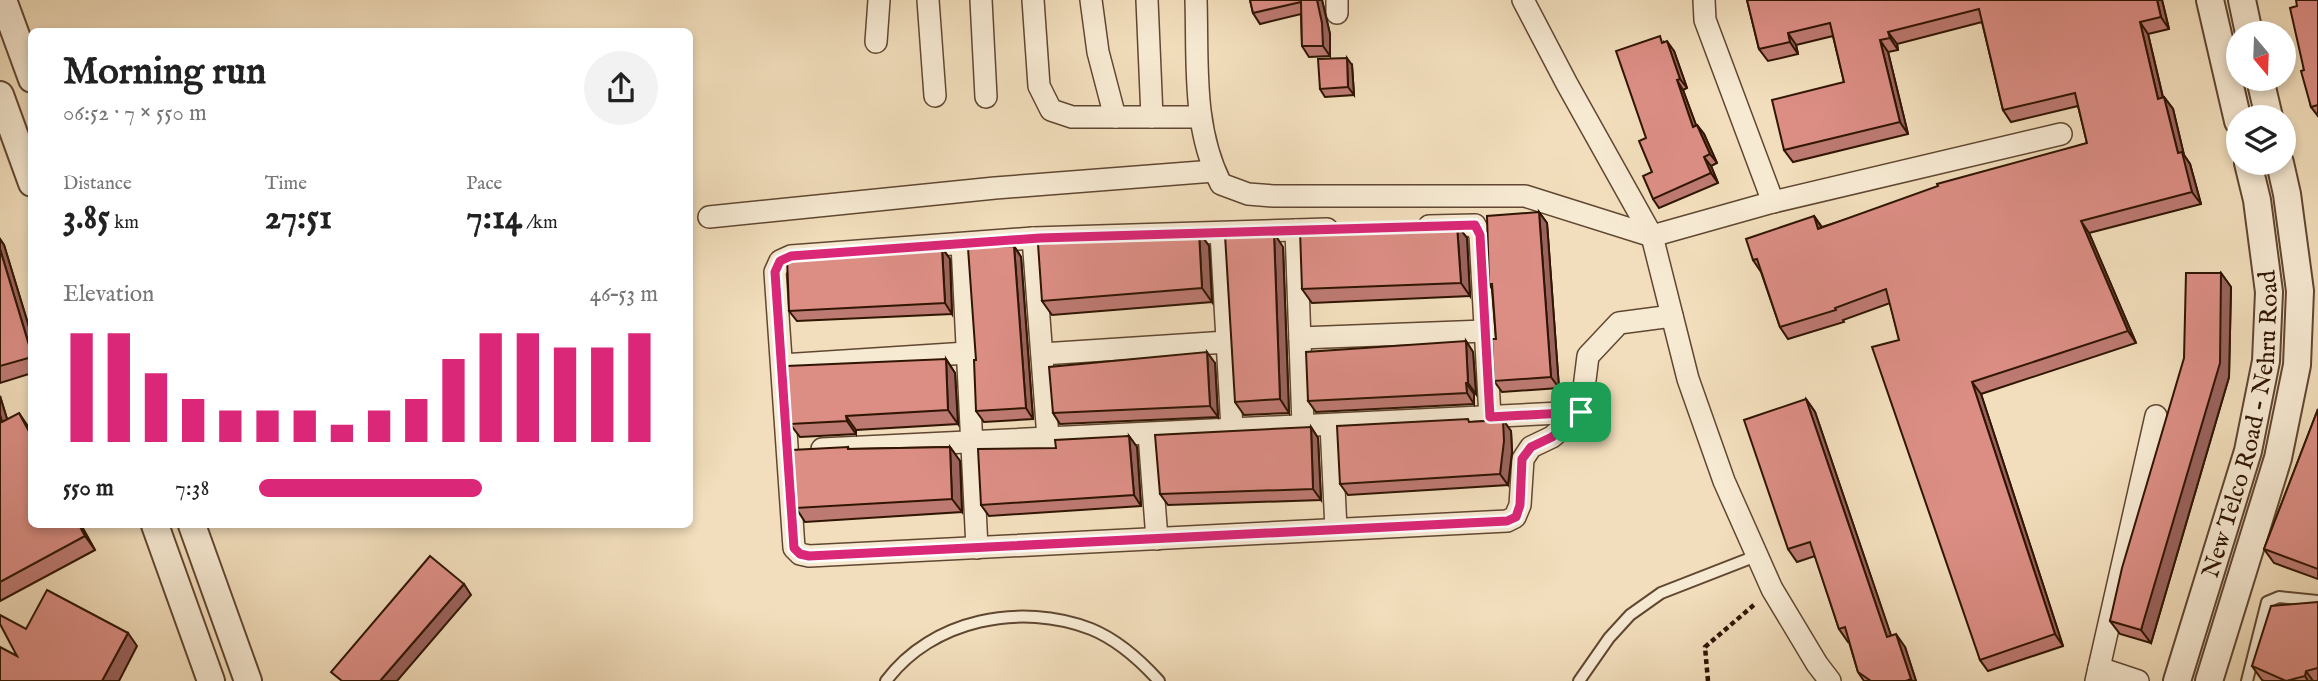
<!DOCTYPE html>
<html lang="en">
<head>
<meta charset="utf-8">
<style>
	:root { --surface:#fff; --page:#f2f2f2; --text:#222; --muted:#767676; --accent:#db2777 }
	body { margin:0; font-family:"IM FELL English",serif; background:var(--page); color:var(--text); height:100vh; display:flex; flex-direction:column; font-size:26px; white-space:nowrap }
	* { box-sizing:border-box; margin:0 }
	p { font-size:23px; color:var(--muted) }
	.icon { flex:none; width:38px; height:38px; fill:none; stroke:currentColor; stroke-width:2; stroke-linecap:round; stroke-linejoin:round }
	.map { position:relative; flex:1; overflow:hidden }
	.side { position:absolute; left:28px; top:28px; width:665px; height:500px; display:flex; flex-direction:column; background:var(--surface); border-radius:10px; box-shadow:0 4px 10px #0003 }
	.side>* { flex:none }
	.needle { width:46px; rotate:161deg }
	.buttons { position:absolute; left:2226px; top:21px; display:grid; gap:14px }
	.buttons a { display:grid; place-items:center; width:70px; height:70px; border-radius:50%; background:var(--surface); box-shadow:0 4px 10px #0003; font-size:35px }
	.pin { position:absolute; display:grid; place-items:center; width:60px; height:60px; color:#fff; margin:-30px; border-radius:14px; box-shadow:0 4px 10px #0006 }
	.round { display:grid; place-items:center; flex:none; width:74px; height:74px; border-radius:37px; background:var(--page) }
	.summary { display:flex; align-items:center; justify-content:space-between; height:119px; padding:0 35px }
	h1 { font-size:38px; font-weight:800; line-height:52px }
	.metrics { display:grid; grid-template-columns:repeat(3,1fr); gap:10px; height:119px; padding:7px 35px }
	.metrics div { display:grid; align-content:center }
	.metrics b { font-size:35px; font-weight:800 }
	.metrics small { font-size:19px; font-weight:400 }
	.metrics p { font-size:19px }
	.chart { height:196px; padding:14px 35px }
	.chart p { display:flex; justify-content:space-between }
	.chart svg { width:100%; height:126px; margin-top:7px; stroke:var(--accent); stroke-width:6 }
	ul { padding:0 35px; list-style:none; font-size:23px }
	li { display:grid; grid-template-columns:112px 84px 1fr; align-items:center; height:52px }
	li i { height:18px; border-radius:9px; background:var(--accent) }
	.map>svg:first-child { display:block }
</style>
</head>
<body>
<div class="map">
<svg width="2318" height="681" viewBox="0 0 2318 681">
	<rect width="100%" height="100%" fill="#f2debc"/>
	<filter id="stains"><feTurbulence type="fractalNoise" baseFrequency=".00286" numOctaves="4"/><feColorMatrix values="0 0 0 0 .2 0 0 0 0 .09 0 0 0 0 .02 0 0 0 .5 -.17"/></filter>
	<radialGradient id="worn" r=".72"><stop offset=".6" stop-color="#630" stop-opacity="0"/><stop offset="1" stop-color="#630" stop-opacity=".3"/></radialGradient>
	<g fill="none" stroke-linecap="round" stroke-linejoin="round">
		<defs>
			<g id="service">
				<path d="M 886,681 C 932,619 1021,602 1091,629 C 1118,640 1140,660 1159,681"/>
				<polyline points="1579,681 1609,638 1630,615 1661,593 1756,556"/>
				<polyline points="2247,681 2267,602 2279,597 2318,601"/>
			</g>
			<g id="minor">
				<polyline points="928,0 935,96"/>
				<polyline points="981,0 986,97"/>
				<polyline points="1033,0 1039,86 1051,110 1072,117 1199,117"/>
				<polyline points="1091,0 1098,52 1115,117"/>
				<polyline points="1147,0 1152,117"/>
				<path d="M 1196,0 C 1198,62 1192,127 1221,184 L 1248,194 L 1274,196 L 1525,196 L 1652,236 L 1773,202 L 2061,134"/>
				<polyline points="1337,0 1337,13"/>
				<polyline points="1523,0 1567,84 1652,236 1688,379 1724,481 1772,589 1817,664 1830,681"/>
				<polyline points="1704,0 1705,20 1773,202"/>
				<polyline points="876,42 879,0"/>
				<polyline points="709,217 995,188 1214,171"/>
				<polyline points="1429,226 1475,225 1480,235 1490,417"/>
				<polyline points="1327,229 1033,238 791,256 780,261 775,272 794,548 800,554 809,556 1507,521 1515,517 1520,505 1523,459 1531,447 1552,437 1581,412"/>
				<polyline points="1296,230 1303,426"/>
				<polyline points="1221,233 1232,429"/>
				<polyline points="1033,238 1048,438"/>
				<polyline points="962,244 977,548"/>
				<polyline points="1300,338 1485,331"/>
				<polyline points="1042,354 1227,342"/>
				<polyline points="782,365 967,353"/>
				<polyline points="1331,425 1336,529"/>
				<polyline points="1149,434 1157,539"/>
				<polyline points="822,449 1581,412 1588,356 1619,323 1672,316"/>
				<polyline points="2099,668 2138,681"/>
				<polyline points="2096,681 2156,416"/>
			</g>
			<g id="tertiary">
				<polyline points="3,0 32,79"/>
				<polyline points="2210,0 2238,121"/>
				<polyline points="2242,0 2249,33"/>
				<polyline points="2260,79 2269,117"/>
				<polyline points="0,95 32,183"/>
				<polyline points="155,525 211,681"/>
				<polyline points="192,525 248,681"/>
				<path id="s1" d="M 2177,681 L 2248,451 L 2266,361 L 2269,292 L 2257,200 L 2248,163"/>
				<polyline points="2209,681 2278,458 2297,365 2300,291 2287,194 2280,163"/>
			</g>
		</defs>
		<use href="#service" stroke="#604731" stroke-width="14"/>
		<use href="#minor" stroke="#604731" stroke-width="24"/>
		<use href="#tertiary" stroke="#604731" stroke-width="30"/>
		<polyline stroke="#301503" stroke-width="4.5" stroke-dasharray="5 3.5" stroke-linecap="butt" points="1708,681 1705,647 1755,604"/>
		<use href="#service" stroke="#f7ead3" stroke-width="10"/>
		<use href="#minor" stroke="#f7ead3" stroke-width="21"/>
		<use href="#tertiary" stroke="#f7ead3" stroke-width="26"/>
	</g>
	<g fill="#bd7a72" stroke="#301503" stroke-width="2">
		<polygon points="1250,0 1322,0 1330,34 1330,56 1309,57 1302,46 1301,14 1260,24 1253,13"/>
		<polygon points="1747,0 2162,0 2169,29 2148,34 2163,97 2164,97 2173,109 2184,155 2190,164 2201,204 2089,233 2136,343 1981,394 2063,646 1988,671 1980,660 1890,303 1843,320 1844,322 1788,339 1780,327 1761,272 1753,260 1814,216 1822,227 2087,143 2078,106 2011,122 2003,110 1982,22 1897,44 1898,50 1888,52 1908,134 1793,162 1784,150 1844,82 1833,36 1796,45 1798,54 1768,61 1759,49"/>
		<polygon points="2318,0 2318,116 2311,107 2304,70 2297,6"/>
		<polygon points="1664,42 1674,51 1687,88 1683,90 1696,125 1697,125 1704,134 1717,163 1711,166 1718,183 1659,208 1653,199 1652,172 1646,138"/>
		<polygon points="1352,65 1354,95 1325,97 1320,89"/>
		<polygon points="1539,212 1547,223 1559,388 1502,392 1494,381 1496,339 1492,289 1489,284"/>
		<polygon points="1457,225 1467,238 1470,296 1312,303 1302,289"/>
		<polygon points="1199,232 1209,246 1212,302 1052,315 1042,301"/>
		<polygon points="0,239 4,245 32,337 32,373 0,383"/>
		<polygon points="1014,246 1021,257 1033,419 984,422 976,411 976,360"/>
		<polygon points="1283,247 1289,413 1244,415 1235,402"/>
		<polygon points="942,248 950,259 952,314 797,321 789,311"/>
		<polygon points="2221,273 2231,287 2229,377 2151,643 2120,634 2110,621"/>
		<polygon points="1466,341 1473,352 1476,394 1474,394 1474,404 1316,412 1308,401"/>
		<polygon points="946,359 955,373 958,424 856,430 856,434 800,437 790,424"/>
		<polygon points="1215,363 1218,417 1060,424 1053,413"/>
		<polygon points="0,396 7,419 28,426 32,432 32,525 81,525 95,550 0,601"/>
		<polygon points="1806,399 1815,412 1891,636 1905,647 1916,681 1864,681 1858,672 1849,642 1848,642 1839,629 1815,556 1797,562 1788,549"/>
		<polygon points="2318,409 2318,579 2274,563 2264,549"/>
		<polygon points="1503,420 1511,431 1512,452 1508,485 1348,495 1340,484 1470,422"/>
		<polygon points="1311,427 1318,438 1321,500 1168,505 1160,494"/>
		<polygon points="1129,436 1137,447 1141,506 989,516 981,505 1056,448"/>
		<polygon points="848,447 849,449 950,447 960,461 962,512 805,522 796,508"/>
		<polygon points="2318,602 2318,681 2264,681 2262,680 2252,666"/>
	</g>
	<g fill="#9a635d" stroke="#301503" stroke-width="2">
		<polygon points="1317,0 1322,0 1330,34 1330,56 1323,46"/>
		<polygon points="2157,0 2162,0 2169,29 2161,17"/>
		<polygon points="2140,22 2148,34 2166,111 2158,99"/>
		<polygon points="1888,32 1897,44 1898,50 1890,38"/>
		<polygon points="1788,33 1796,45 1798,54 1790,42"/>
		<polygon points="1880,40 1888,52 1908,134 1900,122"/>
		<polygon points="1667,41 1674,51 1687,88 1680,79"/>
		<polygon points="1347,58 1352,65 1354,95 1348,87"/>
		<polygon points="1677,80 1683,90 1700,136 1693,127"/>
		<polygon points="2164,97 2173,109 2184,155 2190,164 2201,204 2192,192 2178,153"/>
		<polygon points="1697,125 1704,134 1717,163 1710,154"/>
		<polygon points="1704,157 1711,166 1718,183 1711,173"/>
		<polygon points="1539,212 1547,223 1559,388 1551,377"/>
		<polygon points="1814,216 1822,228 1818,229"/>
		<polygon points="2081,221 2089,233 2136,343 2128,331"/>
		<polygon points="1457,225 1467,238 1470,296 1461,283"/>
		<polygon points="1199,232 1209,246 1212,302 1202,288"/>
		<polygon points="1274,233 1283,247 1289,413 1280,399"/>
		<polygon points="0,239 4,245 32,337 32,355 0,249"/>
		<polygon points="1014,246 1021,257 1033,419 1026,408"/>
		<polygon points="942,248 950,259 952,314 945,303"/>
		<polygon points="2221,273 2231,287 2229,377 2151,643 2141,630"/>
		<polygon points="1466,341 1473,352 1476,394 1468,383"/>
		<polygon points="1207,352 1215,363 1218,417 1210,406"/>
		<polygon points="946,359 955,373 958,424 948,410"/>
		<polygon points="1972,382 1981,394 2063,646 2055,634"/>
		<polygon points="1466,383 1474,394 1474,404 1467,393"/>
		<polygon points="0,396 12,435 2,422 0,415"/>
		<polygon points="1806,399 1815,412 1896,650 1887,637"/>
		<polygon points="19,413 32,432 32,437"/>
		<polygon points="846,416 856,430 856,434 847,421"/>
		<polygon points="1503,420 1511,431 1512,452 1508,485 1500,474"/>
		<polygon points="1311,427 1318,438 1321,500 1313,489"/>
		<polygon points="1129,436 1137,447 1141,506 1134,495"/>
		<polygon points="950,447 960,461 962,512 952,499"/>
		<polygon points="79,525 81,525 95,550 85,536"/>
		<polygon points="464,584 471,595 397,681 380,681"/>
		<polygon points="128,633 137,646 119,681 102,681"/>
		<polygon points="1896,634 1905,647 1916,681 1912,681 1911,679"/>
		<polygon points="2306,671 2313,681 2308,681 2305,676"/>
	</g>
	<g fill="#dc8e85" stroke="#301503" stroke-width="2">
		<polygon points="1250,0 1317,0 1322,23 1323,46 1302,46 1301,2 1253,13"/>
		<polygon points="1747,0 2157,0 2161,17 2140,22 2158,99 2164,97 2178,153 2182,152 2192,192 2081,221 2128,331 1972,382 2055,634 1980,660 1872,347 1899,340 1886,289 1835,308 1836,310 1780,327 1757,259 1753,260 1746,239 1814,216 1818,229 1938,186 1937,184 2087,143 2075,93 2003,110 1979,9 1888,32 1890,38 1880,40 1900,122 1784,150 1772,100 1844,82 1830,23 1788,33 1790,42 1759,49"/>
		<polygon points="2296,0 2318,0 2318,105 2311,107 2301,71 2304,70 2290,8 2297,6"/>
		<polygon points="1660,36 1662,43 1667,41 1680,79 1677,80 1693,127 1697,125 1710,154 1704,157 1711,173 1653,199 1643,176 1652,172 1639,141 1646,138 1616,51"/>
		<polygon points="1347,58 1348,87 1320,89 1318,59"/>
		<polygon points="1539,212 1551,377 1494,381 1492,339 1496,339 1492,284 1489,284 1487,216"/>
		<polygon points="1457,225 1461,283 1302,289 1300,230"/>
		<polygon points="1199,232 1202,288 1042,301 1038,244"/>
		<polygon points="1274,233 1280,399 1235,402 1225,235"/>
		<polygon points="1014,246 1026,408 976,411 974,360 976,360 968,248"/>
		<polygon points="942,248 945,303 789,311 787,258"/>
		<polygon points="0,249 32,355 32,357 0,366"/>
		<polygon points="2186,273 2221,273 2220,363 2141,630 2110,621 2122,568 2184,358"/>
		<polygon points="1466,341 1468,383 1466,383 1467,393 1308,401 1306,352"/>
		<polygon points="1207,352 1210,406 1053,413 1049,367"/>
		<polygon points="946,359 948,410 846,416 847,421 790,424 787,366"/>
		<polygon points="1806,399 1887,637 1896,634 1911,679 1906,681 1871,681 1858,672 1845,627 1839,629 1810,542 1788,549 1744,420"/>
		<polygon points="2318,409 2318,569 2264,549"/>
		<polygon points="19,413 32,437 32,525 79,525 85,536 0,582 0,415 2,422"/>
		<polygon points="1468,419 1469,422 1503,420 1504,441 1500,474 1340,484 1337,426"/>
		<polygon points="1311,427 1313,489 1160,494 1155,435"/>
		<polygon points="1129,436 1134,495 981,505 978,449 1056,448 1055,440"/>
		<polygon points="848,447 848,449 950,447 952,499 796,508 792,450"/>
		<polygon points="430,556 464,584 380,681 342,681 331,672"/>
		<polygon points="47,590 128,633 102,681 0,681 0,647 17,656 0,624 0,615 26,629"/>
		<polygon points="2318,602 2318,668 2306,671 2305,676 2286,681 2252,666 2271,606"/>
	</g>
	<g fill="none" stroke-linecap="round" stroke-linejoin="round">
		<defs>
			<polygon id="route" points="1475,225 1480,235 1490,417 1581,412 1552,437 1531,447 1522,459 1520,505 1516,517 1507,521 809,556 800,554 794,548 775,272 780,261 791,256 1040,238"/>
		</defs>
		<use href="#route" stroke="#fff" stroke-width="14"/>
		<use href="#route" stroke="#db2777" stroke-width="9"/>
	</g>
	<g text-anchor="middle" stroke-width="7" stroke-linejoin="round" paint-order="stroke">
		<g font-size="24" fill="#301503" stroke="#f7ead3">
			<text dy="8" stroke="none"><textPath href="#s1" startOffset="266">New Telco Road - Nehru Road</textPath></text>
		</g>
	</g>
	<rect width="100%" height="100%" filter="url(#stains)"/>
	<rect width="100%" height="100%" fill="url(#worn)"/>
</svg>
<div class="buttons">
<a><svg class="needle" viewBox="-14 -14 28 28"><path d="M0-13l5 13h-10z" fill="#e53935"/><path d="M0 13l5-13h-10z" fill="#767676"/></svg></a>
<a><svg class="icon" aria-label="layers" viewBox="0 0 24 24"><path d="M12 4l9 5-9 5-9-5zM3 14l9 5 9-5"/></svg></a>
</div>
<div class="pin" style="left:1581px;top:412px;background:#1e9e55"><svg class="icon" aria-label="arrive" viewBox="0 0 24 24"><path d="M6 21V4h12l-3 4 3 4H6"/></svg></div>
<section class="side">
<div class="summary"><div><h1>Morning run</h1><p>06:52 · 7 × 550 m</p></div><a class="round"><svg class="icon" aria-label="share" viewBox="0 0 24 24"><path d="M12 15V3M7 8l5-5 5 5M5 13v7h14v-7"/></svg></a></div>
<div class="metrics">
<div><p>Distance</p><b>3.85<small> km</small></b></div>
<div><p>Time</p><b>27:51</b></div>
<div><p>Pace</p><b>7:14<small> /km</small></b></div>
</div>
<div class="chart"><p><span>Elevation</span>46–53 m</p>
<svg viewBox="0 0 160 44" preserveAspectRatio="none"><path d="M5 44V6M15 44V6M25 44V20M35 44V29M45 44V33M55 44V33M65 44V33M75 44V38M85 44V33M95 44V29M105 44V15M115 44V6M125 44V6M135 44V11M145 44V11M155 44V6"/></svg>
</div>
<ul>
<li><b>550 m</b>7:38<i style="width:56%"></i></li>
</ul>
</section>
</div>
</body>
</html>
